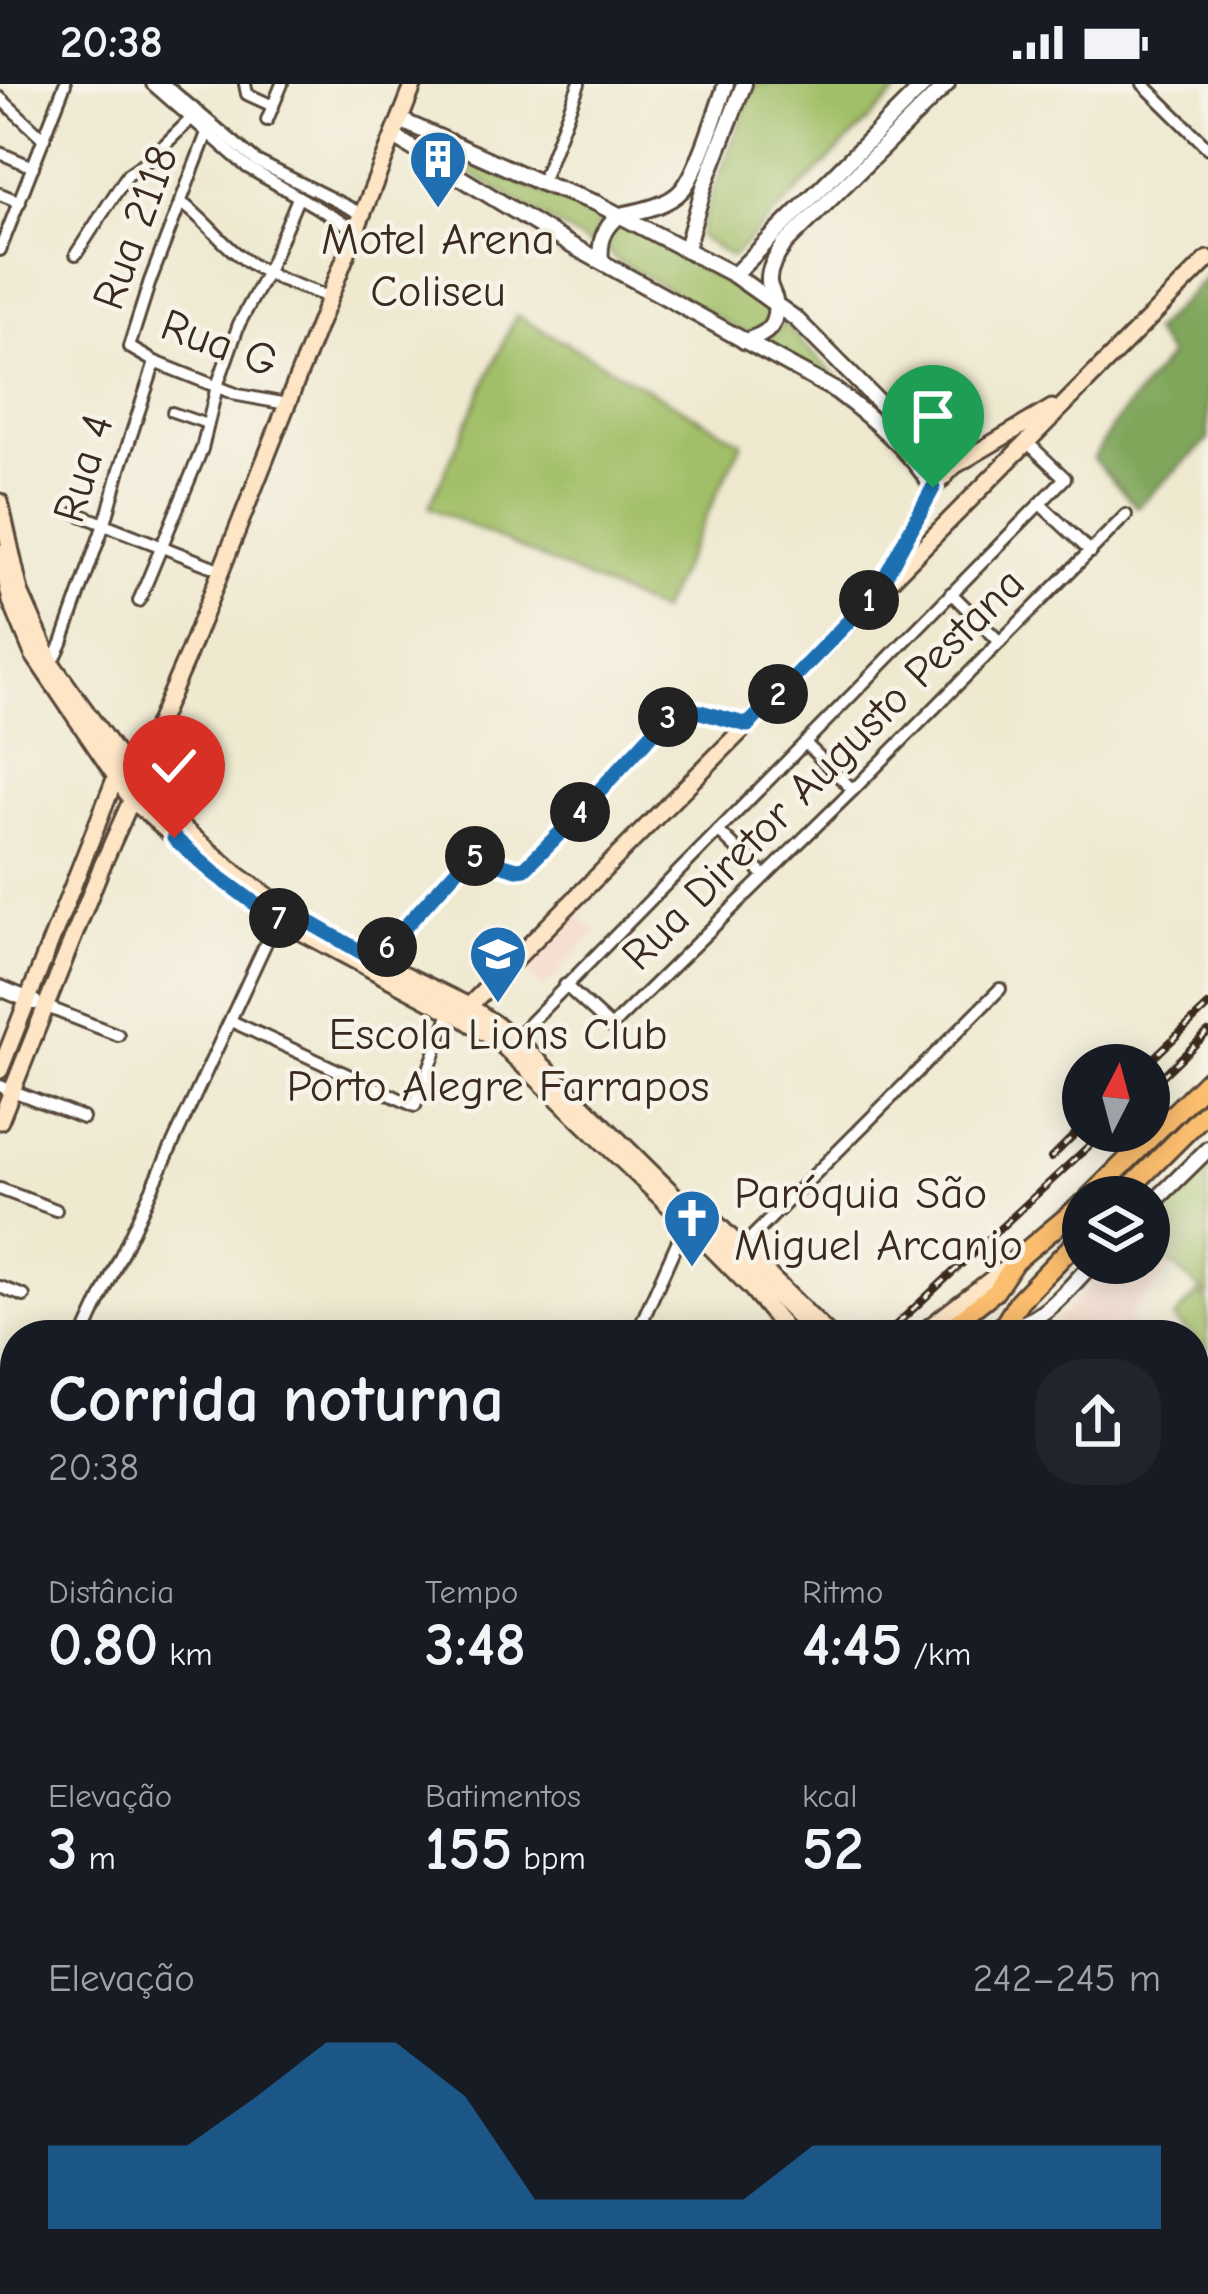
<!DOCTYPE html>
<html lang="pt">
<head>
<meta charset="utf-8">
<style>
	:root { --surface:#171b24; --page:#20242c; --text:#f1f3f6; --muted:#9ea1a6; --accent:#1f6fb2 }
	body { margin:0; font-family:"Comic Neue",sans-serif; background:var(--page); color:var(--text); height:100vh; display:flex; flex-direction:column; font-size:45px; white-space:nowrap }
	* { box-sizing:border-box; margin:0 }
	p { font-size:39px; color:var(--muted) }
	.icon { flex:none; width:66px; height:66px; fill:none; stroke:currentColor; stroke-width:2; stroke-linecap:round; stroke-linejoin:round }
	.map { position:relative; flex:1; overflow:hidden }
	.drawer { position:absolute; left:0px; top:1236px; width:1209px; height:975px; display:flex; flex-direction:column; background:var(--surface); border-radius:48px 48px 0 0; box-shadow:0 6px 30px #0003 }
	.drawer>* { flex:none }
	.needle { width:78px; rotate:6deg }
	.buttons { position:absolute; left:1062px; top:960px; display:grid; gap:24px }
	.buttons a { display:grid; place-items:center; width:108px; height:108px; border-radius:50%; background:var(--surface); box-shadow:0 6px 30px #0003; font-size:60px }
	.pin { position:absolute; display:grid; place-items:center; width:102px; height:102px; color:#fff; margin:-123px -51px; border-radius:50% 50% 50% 0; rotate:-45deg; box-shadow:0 0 12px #0007 }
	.pin .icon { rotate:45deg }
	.km { position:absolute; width:60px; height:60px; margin:-30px; border-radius:50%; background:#222; color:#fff; font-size:33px; line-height:60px; text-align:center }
	.round { display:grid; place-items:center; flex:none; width:126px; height:126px; border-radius:48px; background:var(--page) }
	.head { display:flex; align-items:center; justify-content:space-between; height:204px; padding:0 48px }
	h1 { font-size:66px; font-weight:700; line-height:90px }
	.metrics { display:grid; grid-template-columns:repeat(3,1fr); gap:18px; height:204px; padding:12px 48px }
	.metrics div { display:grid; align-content:center }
	.metrics b { font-size:60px; font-weight:700 }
	.metrics small { font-size:33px; font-weight:400 }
	.metrics p { font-size:33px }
	.chart { height:336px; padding:24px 48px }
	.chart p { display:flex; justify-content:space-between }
	.chart svg { width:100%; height:216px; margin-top:12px; fill:var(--accent); opacity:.7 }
	.status { display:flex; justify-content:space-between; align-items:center; height:84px; padding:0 60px; background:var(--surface); direction:ltr }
	.status svg { height:33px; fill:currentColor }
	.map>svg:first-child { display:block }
</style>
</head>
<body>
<div class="status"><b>20:38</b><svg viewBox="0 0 49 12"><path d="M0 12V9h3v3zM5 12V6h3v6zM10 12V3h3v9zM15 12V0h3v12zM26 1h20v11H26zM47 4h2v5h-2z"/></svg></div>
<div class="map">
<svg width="1208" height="2210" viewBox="0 0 1208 2210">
	<rect width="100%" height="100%" fill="#f7f3e8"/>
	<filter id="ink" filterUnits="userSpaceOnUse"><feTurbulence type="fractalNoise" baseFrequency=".00833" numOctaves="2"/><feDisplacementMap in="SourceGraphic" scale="24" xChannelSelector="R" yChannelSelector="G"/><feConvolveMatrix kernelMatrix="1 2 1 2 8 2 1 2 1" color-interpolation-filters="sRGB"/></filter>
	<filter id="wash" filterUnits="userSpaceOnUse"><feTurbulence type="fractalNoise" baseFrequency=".004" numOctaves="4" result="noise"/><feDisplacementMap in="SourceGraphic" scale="48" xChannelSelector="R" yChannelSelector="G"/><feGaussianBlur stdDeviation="2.7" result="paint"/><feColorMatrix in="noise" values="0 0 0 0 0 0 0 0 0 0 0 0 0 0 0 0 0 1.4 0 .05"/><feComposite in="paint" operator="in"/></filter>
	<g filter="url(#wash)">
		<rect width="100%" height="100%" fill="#efe9d0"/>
		<g fill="#f6d2c3">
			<polygon points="574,827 596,848 544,904 522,883"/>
			<polygon points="1149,1172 1174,1182 1126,1233 1145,1251 1044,1251 1113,1179 1149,1179"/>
			<polygon points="1009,2196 1077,2196 1080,2210 1013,2210"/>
		</g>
		<g fill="#a1bf67" stroke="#6e7442" stroke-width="3">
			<polygon points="755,0 905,0 732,173 699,153 712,111"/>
			<polygon points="402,49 582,125 610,130 596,144 592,162"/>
			<path d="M 621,139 C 652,148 676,171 704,187 C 726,199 753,206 769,226 L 765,241 L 752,249 L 741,247 L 615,175 C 603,162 606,148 621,139 Z"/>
			<polygon points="516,231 742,358 660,528 429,423"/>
			<polygon points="781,237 860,317 762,258 778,246"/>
			<polygon points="1208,1083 1208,1213 1171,1179 1149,1172 1149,1142"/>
			<polygon points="1198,1209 1208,1219 1208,1267 1174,1235"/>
			<polygon points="1198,2165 1208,2169 1208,2210 1078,2210 1075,2196 1174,2196 1177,2210 1204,2205"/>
		</g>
		<polygon fill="#80a65c" stroke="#5e683d" stroke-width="3" points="1208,191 1208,356 1137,423 1093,375 1113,341 1169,272 1152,248"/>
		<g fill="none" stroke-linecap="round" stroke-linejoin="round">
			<polyline stroke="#5aadd6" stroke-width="3" points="1156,2196 1159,2210"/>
		</g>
	</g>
	<g filter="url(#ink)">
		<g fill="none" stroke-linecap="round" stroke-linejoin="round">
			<defs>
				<polyline id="pedestrian" points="172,328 207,340"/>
				<g id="minor">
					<polyline points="152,0 247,83 356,146"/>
					<polyline points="164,0 256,77 362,130"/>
					<polyline points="245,0 247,10 273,22"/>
					<polyline points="1143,0 1208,64"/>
					<polyline points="0,14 44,55"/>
					<polyline points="267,36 282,0"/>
					<polyline points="207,49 150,197 129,263 155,278 238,311 287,320"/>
					<polyline points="0,69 33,83"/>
					<polyline points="541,99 579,0"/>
					<polyline points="0,110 20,118"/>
					<path d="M 180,118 C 202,132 216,153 236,169 C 263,192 296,201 329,213"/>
					<polyline points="0,166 65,0"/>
					<polyline points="76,170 128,90 151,74 192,34"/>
					<polyline points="1040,420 1091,468"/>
					<polyline points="76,429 221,486"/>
					<polyline points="951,509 1000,558"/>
					<polyline points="139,517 202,365 217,302 239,240 266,190 298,114"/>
					<polyline points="52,580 62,559 108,429 120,385 155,278"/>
					<polyline points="805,659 853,706"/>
					<polyline points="718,747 765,792"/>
					<polyline points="375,876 470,771 517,785 525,783 563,747 676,624 682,623 748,641"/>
					<polyline points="565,901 611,943 853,706 1126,431"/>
					<polyline points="47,923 118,951"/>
					<polyline points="231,937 415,1022 450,929 450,923"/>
					<polyline points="515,954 1065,394 1028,359"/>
					<polyline points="0,1002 83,1034"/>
					<polyline points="0,1105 56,1126"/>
					<polyline points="742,1163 1000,905"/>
					<polyline points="0,1203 24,1212"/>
					<polyline points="84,1251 277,835 282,831"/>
					<polyline points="636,1251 683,1145"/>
					<polyline points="0,1398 15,1399"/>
					<polyline points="0,1512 15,1517"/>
					<polyline points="0,2204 20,2210"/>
				</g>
				<g id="tertiary">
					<polyline points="400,36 541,99 596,119 734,191 796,235 933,373 954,382"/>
					<path d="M 393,52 L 567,159 L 836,307 C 872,334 909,365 933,404"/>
					<path d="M 620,131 C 640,127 668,122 682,106 C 698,88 717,25 726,0"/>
					<polyline points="686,164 704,103 744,0"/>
					<path d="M 601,177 C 599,156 604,144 620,131"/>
					<polyline points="734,191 925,0"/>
					<path d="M 744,257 C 767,251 778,243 775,216 C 774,210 769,204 769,197 C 768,184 777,172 784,161 L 947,0"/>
					<polyline points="0,904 34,918"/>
					<polyline points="1149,1123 1208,1065"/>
					<path d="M 1003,1243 C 1041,1243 1068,1204 1093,1179"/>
				</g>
				<g id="secondary">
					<polyline points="0,418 20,508 52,580 123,679 173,736 238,791 288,826 375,876 469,922 515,954 816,1251"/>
					<polyline points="0,468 11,517 33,570 131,715 215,790 277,835 466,936 501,960 680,1132 752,1205 790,1251"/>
					<polyline points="885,494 933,404 954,382 1052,324"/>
					<polyline points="469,922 1208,175"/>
					<polyline points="0,986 115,695 123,679 152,650"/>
					<polyline points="0,1037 101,784 139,699 154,648 188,570 414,0"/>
					<polyline points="699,1122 829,1251"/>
					<polyline points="919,1251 1010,1181"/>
					<polyline points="0,1451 15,1452"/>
					<polyline points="0,1467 15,1467"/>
					<polyline points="467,2210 473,2196"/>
				</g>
				<g id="primary">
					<polyline points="940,1251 996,1207 1017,1175"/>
					<polyline points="0,1717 15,1723"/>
					<polyline points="0,1908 15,1913"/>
					<polyline points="0,1926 15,1931"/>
					<polyline points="756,2196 795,2210"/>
					<polyline points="803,2196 843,2210"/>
					<polyline points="999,2196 1004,2210"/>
					<polyline points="491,2210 492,2196"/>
					<polyline points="679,2210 684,2196"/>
				</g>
				<g id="motorway">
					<polyline points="1090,1113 1208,996"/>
					<polyline points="1121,1113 1208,1026"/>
					<polyline points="1017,1175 1083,1120"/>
					<polyline points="1003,1243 1019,1217 1083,1151"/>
				</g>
			</defs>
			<use href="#pedestrian" stroke="#564739" stroke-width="14"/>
			<use href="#minor" stroke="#564739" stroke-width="16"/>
			<use href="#tertiary" stroke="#564739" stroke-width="20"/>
			<use href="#secondary" stroke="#564739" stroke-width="21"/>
			<use href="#primary" stroke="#564739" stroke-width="22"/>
			<use href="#motorway" stroke="#564739" stroke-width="24"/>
			<use href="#pedestrian" stroke="#fff" stroke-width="8"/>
			<use href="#minor" stroke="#fff" stroke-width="10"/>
			<use href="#tertiary" stroke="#fff" stroke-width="14"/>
			<use href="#secondary" stroke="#fde5c5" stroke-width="15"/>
			<use href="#primary" stroke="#fbbd6e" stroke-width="16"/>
			<use href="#motorway" stroke="#fbbd6e" stroke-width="18"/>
			<defs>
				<g id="rail">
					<polyline points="1146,981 1208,922"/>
					<polyline points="1149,1005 1208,948"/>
					<polyline points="1051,1074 1083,1042"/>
					<polyline points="885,1251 1105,1047"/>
					<polyline points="0,1415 15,1416"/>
				</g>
			</defs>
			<use href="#rail" stroke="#3b2a1e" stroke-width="8"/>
			<use href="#rail" stroke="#f7f3e8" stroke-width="3" stroke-dasharray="9" stroke-linecap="butt"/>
		</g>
	</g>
	<g fill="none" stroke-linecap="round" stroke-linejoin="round" filter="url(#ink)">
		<defs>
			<polyline id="route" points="174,754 215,790 277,836 288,826 375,876 470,771 517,785 525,784 562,747 676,624 682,623 748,641 877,508 933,404"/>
		</defs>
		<use href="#route" stroke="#fff" stroke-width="24"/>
		<use href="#route" stroke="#1f6fb2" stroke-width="15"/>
	</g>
	<defs>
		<symbol id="building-pin" viewBox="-11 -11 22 30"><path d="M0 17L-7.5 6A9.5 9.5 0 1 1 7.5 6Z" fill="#1f6fb2" stroke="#f7f3e8"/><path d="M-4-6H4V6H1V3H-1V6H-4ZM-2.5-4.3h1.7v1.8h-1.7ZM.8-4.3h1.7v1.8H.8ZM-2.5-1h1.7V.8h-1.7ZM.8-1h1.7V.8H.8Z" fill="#fff"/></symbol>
		<symbol id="school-pin" viewBox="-11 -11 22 30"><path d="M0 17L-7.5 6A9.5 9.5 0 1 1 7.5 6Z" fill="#1f6fb2" stroke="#f7f3e8"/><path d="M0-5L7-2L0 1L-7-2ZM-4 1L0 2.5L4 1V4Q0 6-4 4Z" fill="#fff"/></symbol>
		<symbol id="church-pin" viewBox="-11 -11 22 30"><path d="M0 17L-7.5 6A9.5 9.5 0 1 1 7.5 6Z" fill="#1f6fb2" stroke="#f7f3e8"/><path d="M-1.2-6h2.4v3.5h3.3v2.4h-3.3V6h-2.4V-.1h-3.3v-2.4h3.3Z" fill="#fff"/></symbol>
	</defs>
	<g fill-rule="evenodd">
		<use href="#building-pin" x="405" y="42" width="66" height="90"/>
		<use href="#school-pin" x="465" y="837" width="66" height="90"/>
		<use href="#church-pin" x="659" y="1101" width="66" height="90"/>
	</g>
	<g text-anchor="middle" stroke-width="9" stroke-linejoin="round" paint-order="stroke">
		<g font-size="45" fill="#3b2a1e" stroke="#f7f3e8">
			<text transform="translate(134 143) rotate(-70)" y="16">Rua 2118</text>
			<text transform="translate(220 258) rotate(20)" y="16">Rua G</text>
			<text transform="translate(82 384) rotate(-73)" y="16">Rua 4</text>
			<text transform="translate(822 684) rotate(-45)" y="16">Rua Diretor Augusto Pestana</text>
		</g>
		<g font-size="45" fill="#3b2a1e" stroke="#f7f3e8">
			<text x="438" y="170">Motel Arena<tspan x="438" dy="52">Coliseu</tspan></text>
			<text x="498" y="965">Escola Lions Club<tspan x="498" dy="52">Porto Alegre Farrapos</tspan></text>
			<text x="734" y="1124" text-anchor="start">Paróquia São<tspan x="734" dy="52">Miguel Arcanjo</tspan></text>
		</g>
	</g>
</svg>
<div class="buttons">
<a><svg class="needle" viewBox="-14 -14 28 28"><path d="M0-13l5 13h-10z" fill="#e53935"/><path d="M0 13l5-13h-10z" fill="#9ea1a6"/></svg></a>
<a><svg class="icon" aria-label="layers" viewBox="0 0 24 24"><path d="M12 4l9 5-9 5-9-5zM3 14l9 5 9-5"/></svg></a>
</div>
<div class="pin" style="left:933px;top:404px;background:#1e9e55"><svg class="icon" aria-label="arrive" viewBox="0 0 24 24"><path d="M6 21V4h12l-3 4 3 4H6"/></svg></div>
<div class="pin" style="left:174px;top:754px;background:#d93025"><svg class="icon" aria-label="check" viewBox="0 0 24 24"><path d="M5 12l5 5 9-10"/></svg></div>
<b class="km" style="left:869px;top:516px">1</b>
<b class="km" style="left:778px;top:610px">2</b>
<b class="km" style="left:668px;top:633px">3</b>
<b class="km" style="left:580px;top:728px">4</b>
<b class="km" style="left:475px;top:772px">5</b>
<b class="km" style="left:387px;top:863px">6</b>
<b class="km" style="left:279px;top:834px">7</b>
<section class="drawer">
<div class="head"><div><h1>Corrida noturna</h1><p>20:38</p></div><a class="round"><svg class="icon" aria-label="share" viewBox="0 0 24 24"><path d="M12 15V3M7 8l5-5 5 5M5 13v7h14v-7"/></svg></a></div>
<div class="metrics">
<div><p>Distância</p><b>0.80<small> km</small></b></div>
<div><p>Tempo</p><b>3:48</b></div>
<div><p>Ritmo</p><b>4:45<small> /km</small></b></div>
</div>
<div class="metrics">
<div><p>Elevação</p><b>3<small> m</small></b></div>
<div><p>Batimentos</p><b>155<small> bpm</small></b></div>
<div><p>kcal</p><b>52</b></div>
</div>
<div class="chart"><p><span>Elevação</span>242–245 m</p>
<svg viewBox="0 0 160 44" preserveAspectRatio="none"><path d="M0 44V27L10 27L20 27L30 17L40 6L50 6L60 17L70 38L80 38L90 38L100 38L110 27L120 27L130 27L140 27L150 27L160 27V44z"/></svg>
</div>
</section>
</div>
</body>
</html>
